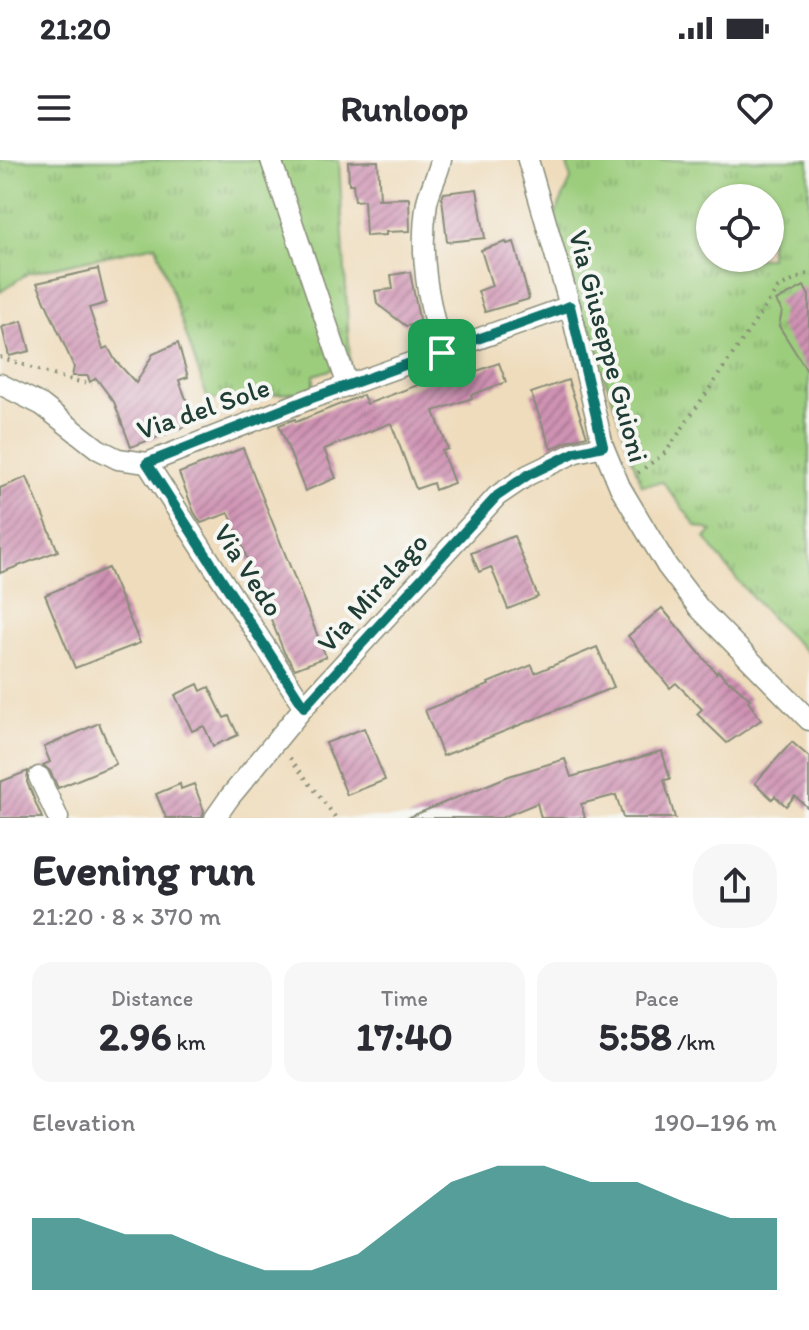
<!DOCTYPE html>
<html lang="en">
<head>
<meta charset="utf-8">
<style>
	:root { --surface:#fff; --page:#f7f7f7; --text:#2b2b33; --muted:#7c7c81; --accent:#0f766e }
	body { margin:0; font-family:Itim,sans-serif; background:var(--page); color:var(--text); height:100vh; display:flex; flex-direction:column; font-size:30px; white-space:nowrap }
	* { box-sizing:border-box; margin:0 }
	p { font-size:26px; color:var(--muted) }
	.icon { flex:none; width:44px; height:44px; fill:none; stroke:currentColor; stroke-width:2; stroke-linecap:round; stroke-linejoin:round }
	.map { position:relative; height:658px; overflow:hidden }
	.sheet { display:flex; flex-direction:column; background:var(--surface); flex:1 }
	.sheet>* { flex:none }
	.buttons { position:absolute; left:696px; top:24px; display:grid; gap:16px }
	.buttons a { display:grid; place-items:center; width:88px; height:88px; border-radius:50%; background:var(--surface); box-shadow:0 2px 6px #0004; font-size:40px }
	.pin { position:absolute; display:grid; place-items:center; width:68px; height:68px; color:#fff; margin:-34px; border-radius:16px; box-shadow:0 4px 12px #0006 }
	.round { display:grid; place-items:center; flex:none; width:84px; height:84px; border-radius:32px; background:var(--page) }
	.summary { display:flex; align-items:center; justify-content:space-between; height:136px; padding:0 32px }
	h1 { font-size:44px; font-weight:700; line-height:60px }
	.figures { display:grid; grid-template-columns:repeat(3,1fr); gap:12px; height:136px; padding:8px 32px }
	.figures div { display:grid; align-content:center; border-radius:20px; background:var(--page); text-align:center }
	.figures b { font-size:40px; font-weight:700 }
	.figures small { font-size:22px; font-weight:400 }
	.figures p { font-size:22px }
	.chart { height:224px; padding:16px 32px }
	.chart p { display:flex; justify-content:space-between }
	.chart svg { width:100%; height:144px; margin-top:8px; fill:var(--accent); opacity:.7 }
	.status { display:flex; justify-content:space-between; align-items:center; height:56px; padding:0 40px; background:var(--surface); direction:ltr }
	.status svg { height:22px; fill:currentColor }
	header { display:flex; justify-content:space-between; align-items:center; height:104px; padding:0 32px; background:var(--surface); font-size:36px; font-weight:700 }
	.map>svg:first-child { display:block }
</style>
</head>
<body>
<div class="status"><b>21:20</b><svg viewBox="0 0 49 12"><path d="M0 12V9h3v3zM5 12V6h3v6zM10 12V3h3v9zM15 12V0h3v12zM26 1h20v11H26zM47 4h2v5h-2z"/></svg></div>
<header><svg class="icon" aria-label="menu" viewBox="0 0 24 24"><path d="M4 6h16M4 12h16M4 18h16"/></svg>Runloop<svg class="icon" aria-label="heart" viewBox="0 0 24 24"><path d="M12 20l-8-8c-3-5 5-10 8-4 3-6 11-1 8 4z"/></svg></header>
<div class="map">
<svg width="809" height="658" viewBox="0 0 809 658">
	<defs>
		<pattern id="grass-tufts" width="24" height="20" patternUnits="userSpaceOnUse" patternTransform="scale(2)"><rect width="24" height="20" fill="#9ccd7d"/><path d="M3 7l-1-3M5 7V3M7 7l1-3M15 17l-1-3M17 17v-4M19 17l1-3" fill="none" stroke="#7fa867"/></pattern>
		<pattern id="building-hatch" width="6" height="6" patternUnits="userSpaceOnUse" patternTransform="scale(2)"><rect width="6" height="6" fill="#cf92b3"/><path d="M-1 1l2-2M0 6l6-6M5 7l2-2" fill="none" stroke="#a77892"/></pattern>
	</defs>
	<rect width="100%" height="100%" fill="#f6f6f2"/>
	<filter id="ink" filterUnits="userSpaceOnUse"><feTurbulence type="fractalNoise" baseFrequency=".0125" numOctaves="2"/><feDisplacementMap in="SourceGraphic" scale="16" xChannelSelector="R" yChannelSelector="G"/><feConvolveMatrix kernelMatrix="1 2 1 2 8 2 1 2 1" color-interpolation-filters="sRGB"/></filter>
	<filter id="wash" filterUnits="userSpaceOnUse"><feTurbulence type="fractalNoise" baseFrequency=".006" numOctaves="4" result="noise"/><feDisplacementMap in="SourceGraphic" scale="32" xChannelSelector="R" yChannelSelector="G"/><feGaussianBlur stdDeviation="1.8" result="paint"/><feColorMatrix in="noise" values="0 0 0 0 0 0 0 0 0 0 0 0 0 0 0 0 0 1.4 0 .05"/><feComposite in="paint" operator="in"/></filter>
	<g filter="url(#wash)">
		<rect width="100%" height="100%" fill="#efdcbc"/>
		<g fill="url(#grass-tufts)" stroke="#5e8558" stroke-width="2" fill-rule="evenodd">
			<polygon points="0,0 339,0 350,204 314,215 314,231 208,240 156,85 28,113 0,132"/>
			<path d="M 566,0 L 809,0 L 809,494 C 770,460 735,420 705,378 L 712,371 L 696,366 L 663,322 L 642,325 L 625,280 L 609,228 L 581,164 L 549,68 L 571,20 ZM 710,38 L 770,38 L 770,98 L 710,98 Z"/>
		</g>
		<g id="blocks">
			<g fill="url(#building-hatch)">
				<polygon points="378,1 380,39 377,39 409,38 410,71 386,72 386,75 366,76 364,40 355,41 353,24 349,24 348,2"/>
				<polygon points="477,29 485,78 447,82 442,38 444,33"/>
				<polygon points="506,82 507,84 514,82 529,139 485,152 478,131 492,126 481,90"/>
				<polygon points="98,109 106,143 89,148 103,189 108,187 115,200 136,223 153,194 178,183 188,217 179,220 195,263 131,287 114,242 96,218 90,222 88,216 72,216 74,207 37,123"/>
				<polygon points="410,112 420,164 406,166 377,144 375,131 393,129 391,115"/>
				<polygon points="804,126 809,136 809,214 779,166 782,151 776,141"/>
				<polygon points="22,161 30,191 9,196 2,167"/>
				<polygon points="463,198 469,214 499,203 506,222 471,235 472,238 434,251 448,289 442,291 454,323 435,330 433,323 416,329 391,263 324,289 336,318 305,331 279,265 295,259 296,262 363,235 367,244 434,219 430,210"/>
				<polygon points="568,220 587,276 571,280 551,289 531,233"/>
				<polygon points="243,288 326,497 295,509 284,492 229,353 201,363 194,352 179,313"/>
				<polygon points="27,317 58,391 0,413 0,328"/>
				<polygon points="514,376 538,437 508,449 491,407 479,412 471,393"/>
				<polygon points="108,408 140,483 75,508 45,435"/>
				<polygon points="662,448 716,513 718,511 729,522 730,521 750,539 748,541 761,560 727,583 697,554 702,549 676,523 670,528 628,476"/>
				<polygon points="597,487 614,527 443,596 425,550 489,525 488,523 532,505 535,513"/>
				<polygon points="198,524 201,531 209,527 224,558 229,556 238,575 213,586 204,566 192,571 175,535"/>
				<polygon points="99,563 116,604 58,628 50,611 43,605 50,602 44,587"/>
				<polygon points="364,568 385,620 347,635 326,583"/>
				<polygon points="792,582 809,597 809,649 795,636 786,646 775,636 772,639 755,623"/>
				<polygon points="662,591 670,619 664,620 675,658 623,658 616,635 581,644 585,658 541,658 537,643 501,658 407,658 509,616 565,599 571,617"/>
				<polygon points="28,611 27,622 42,658 0,658 0,622"/>
				<polygon points="180,624 181,629 194,624 204,651 202,658 166,658 156,634"/>
			</g>
		</g>
	</g>
	<g filter="url(#ink)">
		<use href="#blocks" fill-opacity="0" stroke="#878c78" stroke-width="2"/>
		<g fill="none" stroke-linecap="round" stroke-linejoin="round">
			<defs>
				<g id="street">
					<polyline points="271,0 348,226"/>
					<path d="M 441,0 C 438,15 430,28 427,42 C 418,96 429,142 442,193"/>
					<polyline points="528,0 570,146 603,286 620,327 667,406 699,448 809,560"/>
					<polyline points="0,224 42,245 98,289 118,299 147,303 312,238 570,146"/>
					<polyline points="147,303 304,547"/>
					<polyline points="39,617 58,658"/>
					<polyline points="215,658 229,638 304,547 497,336 528,315 576,292 603,286"/>
				</g>
			</defs>
			<use href="#street" stroke="#878c78" stroke-width="23"/>
			<g stroke="#878c78" stroke-width="4" stroke-dasharray="2 6" stroke-linecap="butt">
				<polyline points="602,178 646,306"/>
				<polyline points="0,197 56,216 92,225"/>
				<polyline points="638,313 666,292 778,128 809,113"/>
				<polyline points="290,598 336,658"/>
			</g>
			<use href="#street" stroke="#fff" stroke-width="20"/>
		</g>
	</g>
	<g fill="none" stroke-linecap="round" stroke-linejoin="round" filter="url(#ink)">
		<defs>
			<polygon id="route" points="570,146 603,286 576,292 528,315 497,336 304,547 147,303 312,238"/>
		</defs>
		<use href="#route" stroke="#fff" stroke-width="16"/>
		<use href="#route" stroke="#0f766e" stroke-width="10"/>
	</g>
	<g text-anchor="middle" stroke-width="8" stroke-linejoin="round" paint-order="stroke">
		<g font-size="28" fill="#1f3d34" stroke="#f6f6f2">
			<text transform="translate(609 186) rotate(75)" y="10">Via Giuseppe Guioni</text>
			<text transform="translate(203 248) rotate(-19)" y="10">Via del Sole</text>
			<text transform="translate(249 410) rotate(57)" y="10">Via Vedo</text>
			<text transform="translate(372 432) rotate(-48)" y="10">Via Miralago</text>
		</g>
	</g>
</svg>
<div class="buttons">
<a><svg class="icon" aria-label="locate" viewBox="0 0 24 24"><circle cx="12" cy="12" r="6"/><path d="M12 2v4M12 18v4M2 12h4M18 12h4"/></svg></a>
</div>
<div class="pin" style="left:442px;top:193px;background:#1e9e55"><svg class="icon" aria-label="arrive" viewBox="0 0 24 24"><path d="M6 21V4h12l-3 4 3 4H6"/></svg></div>
</div>
<section class="sheet">
<div class="summary"><div><h1>Evening run</h1><p>21:20 · 8 × 370 m</p></div><a class="round"><svg class="icon" aria-label="share" viewBox="0 0 24 24"><path d="M12 15V3M7 8l5-5 5 5M5 13v7h14v-7"/></svg></a></div>
<div class="figures">
<div><p>Distance</p><b>2.96<small> km</small></b></div>
<div><p>Time</p><b>17:40</b></div>
<div><p>Pace</p><b>5:58<small> /km</small></b></div>
</div>
<div class="chart"><p><span>Elevation</span>190–196 m</p>
<svg viewBox="0 0 160 44" preserveAspectRatio="none"><path d="M0 44V22L10 22L20 27L30 27L40 33L50 38L60 38L70 33L80 22L90 11L100 6L110 6L120 11L130 11L140 17L150 22L160 22V44z"/></svg>
</div>
</section>
</body>
</html>
